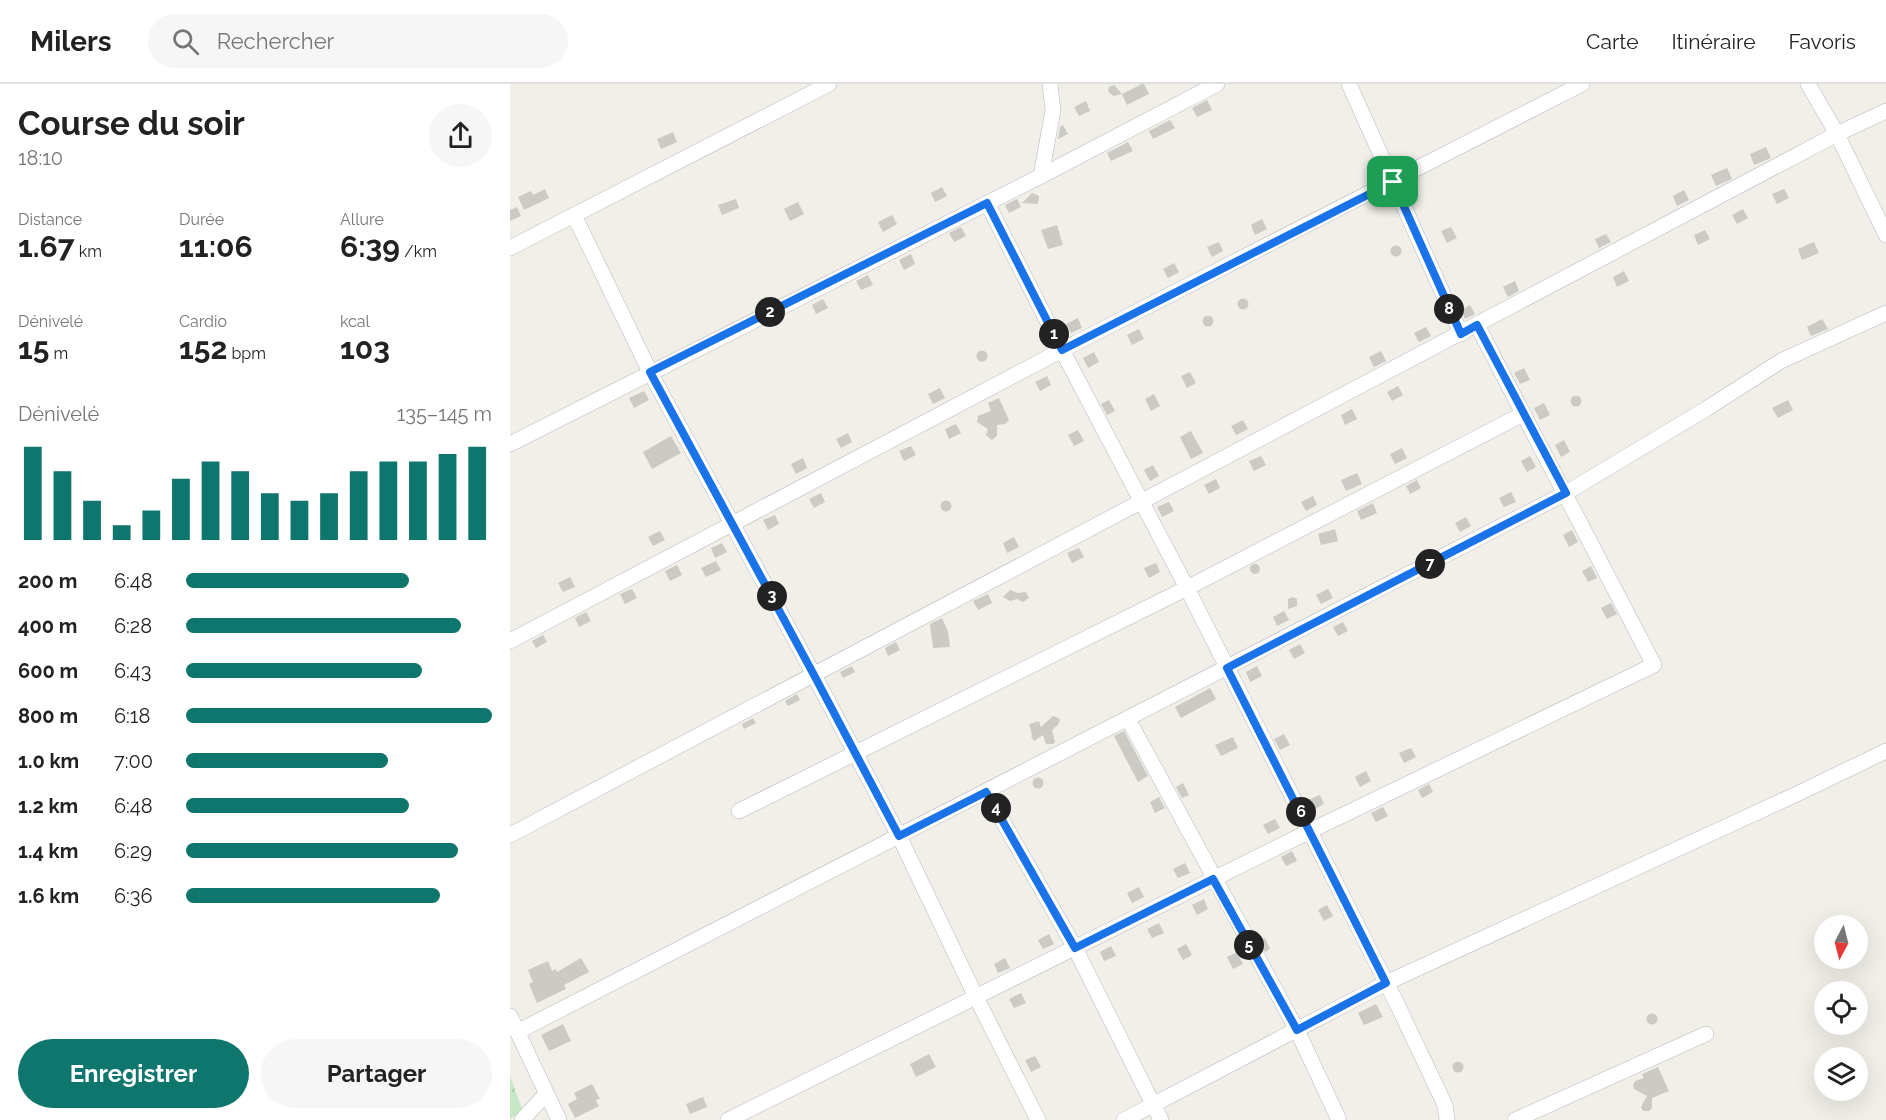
<!DOCTYPE html>
<html lang="fr">
<head>
<meta charset="utf-8">
<style>
	:root { --surface:#fff; --page:#f6f6f6; --text:#222; --muted:#767676; --line:#e0e0e0; --accent:#0f766e }
	body { margin:0; font-family:Raleway,sans-serif; background:var(--page); color:var(--text); height:100vh; display:flex; flex-direction:column; font-size:22px; white-space:nowrap }
	* { box-sizing:border-box; margin:0 }
	p { font-size:20px; color:var(--muted) }
	.icon { flex:none; width:33px; height:33px; fill:none; stroke:currentColor; stroke-width:2; stroke-linecap:round; stroke-linejoin:round }
	.map { position:relative; flex:1; overflow:hidden }
	.sheet { display:flex; flex-direction:column; background:var(--surface); width:510px }
	.sheet>* { flex:none }
	.needle { width:39px; rotate:187deg }
	.buttons { position:absolute; left:1304px; top:831px; display:grid; gap:12px }
	.buttons a { display:grid; place-items:center; width:54px; height:54px; border-radius:50%; background:var(--surface); box-shadow:0 6px 24px #0002; font-size:30px }
	.pin { position:absolute; display:grid; place-items:center; width:51px; height:51px; color:#fff; margin:-26px; border-radius:12px; box-shadow:0 3px 9px #0006 }
	.km { position:absolute; width:30px; height:30px; margin:-15px; border-radius:50%; background:#222; color:#fff; font-size:16px; line-height:30px; text-align:center }
	.round { display:grid; place-items:center; flex:none; width:63px; height:63px; border-radius:32px; background:var(--page) }
	.summary { display:flex; align-items:center; justify-content:space-between; height:102px; padding:0 18px }
	h1 { font-size:33px; font-weight:700; line-height:45px }
	.stats { display:grid; grid-template-columns:repeat(3,1fr); gap:9px; height:102px; padding:6px 18px }
	.stats div { display:grid; align-content:center }
	.stats b { font-size:30px; font-weight:700 }
	.stats small { font-size:16px; font-weight:400 }
	.stats p { font-size:16px }
	.chart { height:168px; padding:12px 18px }
	.chart p { display:flex; justify-content:space-between }
	.chart svg { width:100%; height:108px; margin-top:6px; stroke:var(--accent); stroke-width:6 }
	.button { display:flex; gap:12px; margin-top:auto; padding:12px 18px }
	.button a { flex:1; height:69px; border-radius:36px; background:var(--accent); color:#fff; font-size:24px; font-weight:700; line-height:69px; text-align:center }
	.button a+a { background:var(--page); color:var(--text) }
	ul { padding:0 18px; list-style:none; font-size:20px }
	li { display:grid; grid-template-columns:96px 72px 1fr; align-items:center; height:45px }
	li i { height:15px; border-radius:8px; background:var(--accent) }
	header { display:flex; align-items:center; gap:36px; box-sizing:border-box; height:84px; padding:0 30px; background:var(--surface); border-bottom:2px solid var(--line) }
	header strong { font-size:28px }
	nav { display:flex; gap:33px; margin-inline-start:auto; font-size:21px }
	.search { width:420px; height:54px; background:var(--page); display:flex; align-items:center; gap:15px; box-sizing:border-box; padding:0 21px; border-radius:33px; color:var(--muted); font-size:22px }
	main { display:flex; flex:1; min-height:0 }
	.map>svg:first-child { display:block }
</style>
</head>
<body>
<header>
<strong>Milers</strong>
<div class="search"><svg class="icon" aria-label="search" viewBox="0 0 24 24"><circle cx="10" cy="10" r="6"/><path d="M15 15l6 6"/></svg>Rechercher</div>
<nav><a>Carte</a><a>Itinéraire</a><a>Favoris</a></nav>
</header>
<main>
<section class="sheet">
<div class="summary"><div><h1>Course du soir</h1><p>18:10</p></div><a class="round"><svg class="icon" aria-label="share" viewBox="0 0 24 24"><path d="M12 15V3M7 8l5-5 5 5M5 13v7h14v-7"/></svg></a></div>
<div class="stats">
<div><p>Distance</p><b>1.67<small> km</small></b></div>
<div><p>Durée</p><b>11:06</b></div>
<div><p>Allure</p><b>6:39<small> /km</small></b></div>
</div>
<div class="stats">
<div><p>Dénivelé</p><b>15<small> m</small></b></div>
<div><p>Cardio</p><b>152<small> bpm</small></b></div>
<div><p>kcal</p><b>103</b></div>
</div>
<div class="chart"><p><span>Dénivelé</span>135–145 m</p>
<svg viewBox="0 0 160 44" preserveAspectRatio="none"><path d="M5 44V6M15 44V16M25 44V28M35 44V38M45 44V32M55 44V19M65 44V12M75 44V16M85 44V25M95 44V28M105 44V25M115 44V16M125 44V12M135 44V12M145 44V9M155 44V6"/></svg>
</div>
<ul>
<li><b>200 m</b>6:48<i style="width:73%"></i></li>
<li><b>400 m</b>6:28<i style="width:90%"></i></li>
<li><b>600 m</b>6:43<i style="width:77%"></i></li>
<li><b>800 m</b>6:18<i style="width:100%"></i></li>
<li><b>1.0 km</b>7:00<i style="width:66%"></i></li>
<li><b>1.2 km</b>6:48<i style="width:73%"></i></li>
<li><b>1.4 km</b>6:29<i style="width:89%"></i></li>
<li><b>1.6 km</b>6:36<i style="width:83%"></i></li>
</ul>
<div class="button"><a>Enregistrer</a><a>Partager</a></div>
</section>
<div class="map">
<svg width="1376" height="1036" viewBox="0 0 1376 1036">
	<defs>
		<pattern id="park-crowns" width="20" height="18" patternUnits="userSpaceOnUse" patternTransform="scale(1.5)"><rect width="20" height="18" fill="#c5e8c5"/><path d="M2 6a3 3 0 1 1 6 0M12 15a3 3 0 1 1 6 0" fill="none" stroke="#a3c0a4"/></pattern>
	</defs>
	<rect width="100%" height="100%" fill="#f1efe8"/>
	<polygon fill="url(#park-crowns)" points="0,992 12,1025 0,1035"/>
	<g fill="#cccac5">
		<polygon points="632,0 634,0 639,10 617,21 612,10 603,12 598,7 599,3 604,1 612,10"/>
		<polygon points="697,16 702,26 687,33 682,24"/>
		<polygon points="576,17 580,27 569,32 564,23"/>
		<polygon points="660,36 665,44 643,55 639,47"/>
		<polygon points="553,41 558,50 548,55 550,43"/>
		<polygon points="163,48 167,58 151,65 147,55"/>
		<polygon points="618,58 623,67 601,77 597,69"/>
		<polygon points="1256,63 1261,74 1244,81 1240,70"/>
		<polygon points="1217,84 1222,95 1206,102 1201,91"/>
		<polygon points="432,103 437,112 425,118 421,109"/>
		<polygon points="35,105 39,114 14,126 8,113 21,107 23,111"/>
		<polygon points="1274,105 1279,114 1267,120 1262,110"/>
		<polygon points="1174,106 1179,116 1167,122 1163,112"/>
		<polygon points="522,109 529,112 528,120 512,119"/>
		<polygon points="226,115 229,124 212,131 208,121"/>
		<polygon points="507,115 511,123 499,129 495,121"/>
		<polygon points="288,118 294,130 280,137 274,125"/>
		<polygon points="7,123 11,132 0,137 0,126"/>
		<polygon points="1233,125 1238,134 1227,140 1222,131"/>
		<polygon points="382,131 387,140 373,148 368,138"/>
		<polygon points="752,135 757,145 745,151 741,141"/>
		<polygon points="547,141 553,161 538,165 531,146"/>
		<polygon points="451,143 456,152 444,158 439,149"/>
		<polygon points="941,143 947,154 937,159 931,147"/>
		<polygon points="1195,146 1200,155 1188,161 1184,151"/>
		<polygon points="1096,150 1101,158 1089,164 1085,155"/>
		<polygon points="709,158 713,167 702,173 697,163"/>
		<polygon points="1304,158 1309,169 1292,176 1288,165"/>
		<circle cx="886" cy="167" r="5.5"/>
		<polygon points="401,170 405,180 394,186 389,176"/>
		<polygon points="664,179 669,188 658,194 653,185"/>
		<polygon points="1114,187 1119,197 1107,203 1103,193"/>
		<polygon points="358,191 363,201 351,206 346,197"/>
		<polygon points="1005,197 1009,207 998,213 993,203"/>
		<circle cx="733" cy="220" r="5.5"/>
		<polygon points="313,215 318,224 306,230 302,221"/>
		<polygon points="960,221 965,230 955,235 951,226"/>
		<circle cx="698" cy="237" r="5.5"/>
		<polygon points="568,234 572,244 561,249 556,240"/>
		<polygon points="1312,235 1318,245 1301,252 1297,243"/>
		<polygon points="916,243 921,252 909,258 904,249"/>
		<polygon points="629,245 634,255 622,261 617,251"/>
		<circle cx="472" cy="272" r="5.5"/>
		<polygon points="871,267 876,277 864,283 859,273"/>
		<polygon points="584,268 589,278 578,284 573,274"/>
		<polygon points="1014,284 1020,296 1010,300 1004,289"/>
		<polygon points="680,288 686,299 677,304 671,292"/>
		<polygon points="537,292 541,301 530,307 525,298"/>
		<polygon points="888,302 893,311 882,317 877,308"/>
		<polygon points="430,304 435,314 423,320 418,310"/>
		<polygon points="134,307 139,316 124,324 119,314"/>
		<polygon points="644,310 650,322 641,327 635,315"/>
		<circle cx="1066" cy="317" r="5.5"/>
		<polygon points="489,314 499,336 495,340 487,341 487,352 482,356 476,351 478,345 467,338 468,332 481,327 478,319"/>
		<polygon points="599,316 605,327 597,331 591,320"/>
		<polygon points="1278,316 1283,326 1268,334 1262,324"/>
		<polygon points="1034,319 1040,331 1030,336 1024,324"/>
		<polygon points="842,325 847,335 835,341 831,331"/>
		<polygon points="733,336 738,345 726,351 721,342"/>
		<polygon points="446,340 451,349 439,355 435,345"/>
		<polygon points="568,346 574,357 564,362 558,351"/>
		<polygon points="681,347 693,369 681,375 670,353"/>
		<polygon points="338,349 342,358 331,364 326,355"/>
		<polygon points="161,352 171,369 142,385 133,368"/>
		<polygon points="1054,356 1060,368 1051,373 1045,361"/>
		<polygon points="401,362 406,371 394,377 389,367"/>
		<polygon points="892,364 897,374 885,380 880,370"/>
		<polygon points="751,372 756,381 744,387 739,377"/>
		<polygon points="1020,372 1026,383 1017,388 1011,377"/>
		<polygon points="293,374 297,384 286,390 281,380"/>
		<polygon points="643,381 649,392 640,397 634,386"/>
		<polygon points="847,389 852,400 836,407 831,396"/>
		<polygon points="706,395 710,404 699,410 694,401"/>
		<polygon points="907,396 911,404 900,410 896,402"/>
		<polygon points="1001,408 1006,418 994,423 989,414"/>
		<polygon points="311,409 315,418 304,424 299,415"/>
		<polygon points="803,412 807,421 796,427 791,418"/>
		<circle cx="436" cy="422" r="5.5"/>
		<polygon points="659,418 664,427 652,433 647,423"/>
		<polygon points="863,419 867,429 851,436 847,427"/>
		<polygon points="265,431 269,440 258,446 253,436"/>
		<polygon points="956,433 961,442 950,448 945,439"/>
		<polygon points="825,445 828,457 811,461 808,450"/>
		<polygon points="1062,446 1068,458 1059,463 1053,451"/>
		<polygon points="150,447 155,456 143,462 138,453"/>
		<polygon points="504,453 509,463 497,469 493,459"/>
		<polygon points="212,459 217,468 205,474 201,464"/>
		<polygon points="569,464 574,473 562,479 557,469"/>
		<polygon points="206,477 211,486 196,493 191,484"/>
		<polygon points="646,479 650,488 639,494 634,484"/>
		<circle cx="745" cy="485" r="5"/>
		<polygon points="167,481 172,491 160,497 155,487"/>
		<polygon points="1081,482 1087,494 1078,498 1072,487"/>
		<polygon points="60,493 65,503 53,508 48,499"/>
		<polygon points="122,505 127,514 115,520 110,510"/>
		<polygon points="818,505 823,514 811,520 806,511"/>
		<polygon points="500,506 508,509 516,508 519,514 513,518 507,515 500,517 493,513"/>
		<polygon points="478,510 482,519 468,526 463,517"/>
		<polygon points="783,513 787,515 787,522 778,525 778,515"/>
		<polygon points="1101,519 1107,530 1097,535 1091,524"/>
		<polygon points="774,527 779,536 767,542 763,533"/>
		<polygon points="76,528 81,537 69,543 65,534"/>
		<polygon points="432,534 438,547 440,563 423,564 420,540"/>
		<polygon points="833,538 838,547 828,552 823,543"/>
		<polygon points="33,551 37,558 26,564 22,557"/>
		<polygon points="386,558 390,566 378,572 375,564"/>
		<polygon points="790,560 795,569 784,575 779,566"/>
		<polygon points="342,582 345,588 333,594 330,588"/>
		<polygon points="747,582 752,592 740,598 736,588"/>
		<polygon points="700,604 706,615 671,634 665,623"/>
		<polygon points="287,610 290,616 278,622 275,617"/>
		<polygon points="543,632 549,634 550,636 548,641 542,646 545,658 543,660 536,660 533,651 524,657 521,652 522,651 519,640 529,637 531,643"/>
		<polygon points="243,634 246,639 234,645 232,640"/>
		<polygon points="614,647 638,692 628,698 604,652"/>
		<polygon points="774,650 780,661 770,666 764,655"/>
		<polygon points="723,653 728,664 711,672 705,661"/>
		<polygon points="901,664 906,673 894,679 889,669"/>
		<polygon points="856,687 861,697 850,703 845,693"/>
		<circle cx="528" cy="699" r="5.5"/>
		<polygon points="673,699 679,711 672,714 666,703"/>
		<polygon points="919,700 923,708 912,714 908,706"/>
		<polygon points="810,711 814,720 803,726 798,716"/>
		<polygon points="649,713 655,724 645,729 640,718"/>
		<polygon points="873,723 878,732 866,738 861,729"/>
		<polygon points="765,735 770,744 758,750 753,741"/>
		<polygon points="782,767 787,777 776,782 771,773"/>
		<polygon points="675,779 680,789 668,794 663,785"/>
		<polygon points="629,803 634,813 622,819 617,809"/>
		<polygon points="694,815 698,825 687,831 682,821"/>
		<polygon points="817,821 823,832 814,837 808,826"/>
		<polygon points="649,839 654,849 642,854 637,845"/>
		<polygon points="539,850 544,860 533,865 528,856"/>
		<polygon points="755,854 760,865 755,868 749,856"/>
		<polygon points="676,860 682,871 673,876 667,865"/>
		<polygon points="601,862 606,872 594,877 590,868"/>
		<polygon points="727,868 733,880 723,885 717,873"/>
		<polygon points="71,874 79,888 54,901 56,905 27,919 19,900 23,898 18,886 38,877 42,887 46,885 47,888"/>
		<polygon points="495,874 500,884 488,889 484,880"/>
		<polygon points="511,909 516,919 504,924 499,915"/>
		<polygon points="866,920 873,933 854,941 848,929"/>
		<circle cx="1142" cy="935" r="5.5"/>
		<polygon points="53,940 61,957 39,967 31,951"/>
		<polygon points="419,970 426,983 406,993 400,980"/>
		<polygon points="525,972 531,983 521,988 515,976"/>
		<circle cx="948" cy="983" r="5.5"/>
		<polygon points="1148,983 1159,1007 1142,1014 1142,1024 1139,1027 1133,1027 1131,1023 1137,1012 1124,1005 1123,1001 1125,997 1134,994 1132,990"/>
		<polygon points="82,1000 90,1015 86,1016 89,1022 65,1034 58,1020 67,1015 64,1009"/>
		<polygon points="193,1013 197,1023 180,1030 176,1020"/>
	</g>
	<g fill="none" stroke-linecap="round" stroke-linejoin="round">
		<defs>
			<g id="minor">
				<polyline points="839,0 951,250"/>
				<polyline points="1298,0 1327,50 1376,151"/>
				<polyline points="531,92 543,26 540,0"/>
				<polyline points="477,119 552,266 677,504 888,922 935,1021 937,1036"/>
				<polyline points="64,131 140,288 304,591 389,752 466,913 528,1036"/>
				<polyline points="0,164 319,0"/>
				<polyline points="0,360 531,92 707,0"/>
				<polyline points="0,557 552,266 1072,0"/>
				<polyline points="618,635 787,946 829,1036"/>
				<polyline points="476,708 565,864 651,1036"/>
				<polyline points="229,727 677,504 1013,330"/>
				<polyline points="0,751 1327,50 1376,27"/>
				<polyline points="0,932 49,1036"/>
				<polyline points="7,948 1056,409 1196,325 1271,277 1376,229"/>
				<polyline points="12,1036 36,1010"/>
				<polyline points="218,1036 800,747 1144,581 967,241"/>
				<polyline points="614,1036 876,899 1289,709 1376,667"/>
				<polyline points="1005,1036 1196,950"/>
			</g>
		</defs>
		<use href="#minor" stroke="#b5b8bc" stroke-width="16"/>
		<use href="#minor" stroke="#fff" stroke-width="15"/>
	</g>
	<g fill="none" stroke-linecap="round" stroke-linejoin="round">
		<defs>
			<polygon id="route" points="883,98 951,250 967,241 1056,409 717,584 876,899 787,946 703,795 565,864 476,708 389,752 304,591 140,288 477,119 552,266"/>
		</defs>
		<use href="#route" stroke="#fff" stroke-width="12"/>
		<use href="#route" stroke="#1a73e8" stroke-width="8"/>
	</g>
</svg>
<div class="buttons">
<a><svg class="needle" viewBox="-14 -14 28 28"><path d="M0-13l5 13h-10z" fill="#e53935"/><path d="M0 13l5-13h-10z" fill="#767676"/></svg></a>
<a><svg class="icon" aria-label="locate" viewBox="0 0 24 24"><circle cx="12" cy="12" r="6"/><path d="M12 2v4M12 18v4M2 12h4M18 12h4"/></svg></a>
<a><svg class="icon" aria-label="layers" viewBox="0 0 24 24"><path d="M12 4l9 5-9 5-9-5zM3 14l9 5 9-5"/></svg></a>
</div>
<div class="pin" style="left:883px;top:98px;background:#1e9e55"><svg class="icon" aria-label="arrive" viewBox="0 0 24 24"><path d="M6 21V4h12l-3 4 3 4H6"/></svg></div>
<b class="km" style="left:544px;top:250px">1</b>
<b class="km" style="left:260px;top:228px">2</b>
<b class="km" style="left:262px;top:512px">3</b>
<b class="km" style="left:486px;top:724px">4</b>
<b class="km" style="left:739px;top:861px">5</b>
<b class="km" style="left:791px;top:728px">6</b>
<b class="km" style="left:920px;top:480px">7</b>
<b class="km" style="left:939px;top:225px">8</b>
</div>
</main>
</body>
</html>
